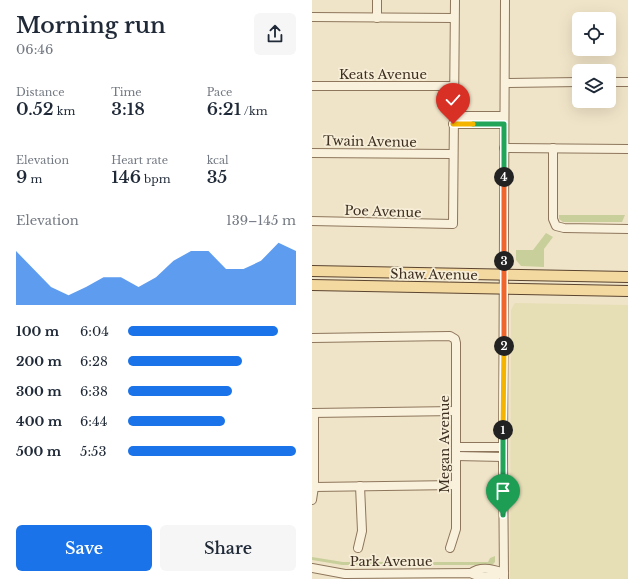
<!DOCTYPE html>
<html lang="en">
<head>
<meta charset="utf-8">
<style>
	:root { --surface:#fff; --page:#f6f6f7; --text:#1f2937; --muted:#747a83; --accent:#1a73e8 }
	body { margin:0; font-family:"Libre Baskerville",serif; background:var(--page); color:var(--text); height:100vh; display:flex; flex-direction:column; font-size:15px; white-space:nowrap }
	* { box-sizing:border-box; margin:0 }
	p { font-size:13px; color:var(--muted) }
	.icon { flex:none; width:22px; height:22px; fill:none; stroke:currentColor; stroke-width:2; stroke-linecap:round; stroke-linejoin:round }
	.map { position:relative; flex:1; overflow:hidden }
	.panel { display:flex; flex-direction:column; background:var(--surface); width:312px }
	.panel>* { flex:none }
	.controls { position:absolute; left:260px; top:12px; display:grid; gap:8px }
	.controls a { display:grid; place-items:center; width:44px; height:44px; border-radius:6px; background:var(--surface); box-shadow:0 4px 16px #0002; font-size:20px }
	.pin { position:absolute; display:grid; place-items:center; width:34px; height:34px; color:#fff; margin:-41px -17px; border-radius:50% 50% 50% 0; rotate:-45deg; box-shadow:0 0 4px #0007 }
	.pin .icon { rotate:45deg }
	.km { position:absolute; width:20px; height:20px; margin:-10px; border-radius:50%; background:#222; color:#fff; font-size:11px; line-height:20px; text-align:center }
	.round { display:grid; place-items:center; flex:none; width:42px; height:42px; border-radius:6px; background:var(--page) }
	.headline { display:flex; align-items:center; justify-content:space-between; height:68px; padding:0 16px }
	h1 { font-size:22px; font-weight:600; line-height:30px }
	.metrics { display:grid; grid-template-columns:repeat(3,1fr); gap:6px; height:68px; padding:4px 16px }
	.metrics div { display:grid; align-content:center }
	.metrics b { font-size:17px; font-weight:600 }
	.metrics small { font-size:11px; font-weight:400 }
	.metrics p { font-size:11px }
	.chart { height:112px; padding:8px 16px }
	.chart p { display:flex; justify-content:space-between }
	.chart svg { width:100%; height:72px; margin-top:4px; fill:var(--accent); opacity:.7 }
	.cta { display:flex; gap:8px; margin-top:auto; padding:8px 16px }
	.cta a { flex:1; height:46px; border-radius:6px; background:var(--accent); color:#fff; font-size:16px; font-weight:600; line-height:46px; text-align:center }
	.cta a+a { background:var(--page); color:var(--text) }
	ul { padding:0 16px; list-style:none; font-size:13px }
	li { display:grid; grid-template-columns:64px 48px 1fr; align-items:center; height:30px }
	li i { height:10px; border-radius:5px; background:var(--accent) }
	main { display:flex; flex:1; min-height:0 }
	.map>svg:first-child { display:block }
</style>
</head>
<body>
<main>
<section class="panel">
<div class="headline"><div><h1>Morning run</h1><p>06:46</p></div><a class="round"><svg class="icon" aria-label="share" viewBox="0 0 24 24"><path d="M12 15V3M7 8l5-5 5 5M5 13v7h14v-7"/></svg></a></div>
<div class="metrics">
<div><p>Distance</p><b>0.52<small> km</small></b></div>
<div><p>Time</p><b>3:18</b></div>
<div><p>Pace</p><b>6:21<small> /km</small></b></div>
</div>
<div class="metrics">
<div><p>Elevation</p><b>9<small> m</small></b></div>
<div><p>Heart rate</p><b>146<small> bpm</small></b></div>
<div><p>kcal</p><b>35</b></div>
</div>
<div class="chart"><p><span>Elevation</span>139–145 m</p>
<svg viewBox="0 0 160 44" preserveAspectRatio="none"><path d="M0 44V11L10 22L20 33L30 38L40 33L50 27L60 27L70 33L80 27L90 17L100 11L110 11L120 22L130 22L140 17L150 6L160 11V44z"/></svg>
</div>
<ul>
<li><b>100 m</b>6:04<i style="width:89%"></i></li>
<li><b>200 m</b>6:28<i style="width:68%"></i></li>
<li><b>300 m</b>6:38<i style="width:62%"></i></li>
<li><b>400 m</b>6:44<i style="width:58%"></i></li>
<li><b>500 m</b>5:53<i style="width:100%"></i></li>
</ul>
<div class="cta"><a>Save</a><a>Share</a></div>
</section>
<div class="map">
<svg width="316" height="579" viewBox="0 0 316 579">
	<rect width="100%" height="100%" fill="#f0e4c8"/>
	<polygon fill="#e6deb5" points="203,303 316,305 316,579 198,579 199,310"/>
	<g fill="#c9cf9b">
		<polygon points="247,215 313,215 310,222 251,222 247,219"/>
		<polygon points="234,233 241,237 232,249 232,267 209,266 204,260 204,250 221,250"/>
		<polygon points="183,556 183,562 180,565 30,565 0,560 0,557 31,562 176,562 178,558"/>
	</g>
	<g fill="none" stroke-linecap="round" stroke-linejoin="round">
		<defs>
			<g id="minor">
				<polyline points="65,0 65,18"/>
				<polyline points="0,17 142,18"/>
				<polyline points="297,82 316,82"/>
				<polyline points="193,83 267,82"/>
				<polyline points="0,86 142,86"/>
				<polyline points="141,116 192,116"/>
				<polyline points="141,124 192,124"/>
				<polyline points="192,148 316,149"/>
				<polyline points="241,148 241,219 244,226 252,228 316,229"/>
				<polyline points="0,153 140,154"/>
				<polyline points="0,221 141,224 143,0"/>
				<polyline points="0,338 138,336 143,339 144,343 144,529 138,548"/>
				<polyline points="0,413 144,411"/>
				<polyline points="144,447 191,447"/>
				<polyline points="144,456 191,457"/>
				<polyline points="2,487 144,485"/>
				<polyline points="0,500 2,487 2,413"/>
				<polyline points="46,548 50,531 48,486"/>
				<path d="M 0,568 L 33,574 L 159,573 C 169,579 182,577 192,573"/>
				<path d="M 159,573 C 168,566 182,569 192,573"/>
				<polyline points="192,579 191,457 193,0"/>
			</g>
			<g id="major">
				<polyline points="0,271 316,277"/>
				<polyline points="0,285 316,291"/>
			</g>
		</defs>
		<use href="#minor" stroke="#8d765c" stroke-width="10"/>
		<use href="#major" stroke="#5b4430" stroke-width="12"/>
		<use href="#minor" stroke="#faf1dc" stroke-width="8"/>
		<use href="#major" stroke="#f3d9a0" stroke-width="10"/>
	</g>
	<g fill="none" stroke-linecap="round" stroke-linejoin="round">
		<defs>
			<polyline id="split-1" points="191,430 191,515"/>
			<polyline id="split-2" points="191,430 192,346"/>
			<polyline id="split-3" points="192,346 192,261"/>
			<polyline id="split-4" points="192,177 192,261"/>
			<polyline id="split-5" points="161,124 192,124 192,177"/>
			<polyline id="split-6" points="141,124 161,124"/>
		</defs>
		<use href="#split-1" stroke="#fff" stroke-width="8"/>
		<use href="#split-2" stroke="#fff" stroke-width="8"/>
		<use href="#split-3" stroke="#fff" stroke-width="8"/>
		<use href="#split-4" stroke="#fff" stroke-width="8"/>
		<use href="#split-5" stroke="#fff" stroke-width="8"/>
		<use href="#split-6" stroke="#fff" stroke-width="8"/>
		<use href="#split-1" stroke="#22a559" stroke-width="5"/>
		<use href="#split-2" stroke="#f5b400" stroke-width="5"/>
		<use href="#split-3" stroke="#f0652b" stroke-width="5"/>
		<use href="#split-4" stroke="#f0652b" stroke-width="5"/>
		<use href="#split-5" stroke="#22a559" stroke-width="5"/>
		<use href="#split-6" stroke="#f5b400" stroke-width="5"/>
	</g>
	<g text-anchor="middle" stroke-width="3.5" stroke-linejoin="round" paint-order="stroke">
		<g font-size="13" fill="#3d2e20" stroke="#f7eed8">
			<text x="71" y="79">Keats Avenue</text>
			<text transform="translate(58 141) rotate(1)" y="5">Twain Avenue</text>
			<text transform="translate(71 211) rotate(2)" y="5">Poe Avenue</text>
			<text transform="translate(122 274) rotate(1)" y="5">Shaw Avenue</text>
			<text transform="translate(132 444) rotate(-90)" y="5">Megan Avenue</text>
			<text x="79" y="566">Park Avenue</text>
		</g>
	</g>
</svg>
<div class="controls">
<a><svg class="icon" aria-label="locate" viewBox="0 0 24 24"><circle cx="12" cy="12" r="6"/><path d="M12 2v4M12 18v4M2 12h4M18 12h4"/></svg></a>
<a><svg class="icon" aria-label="layers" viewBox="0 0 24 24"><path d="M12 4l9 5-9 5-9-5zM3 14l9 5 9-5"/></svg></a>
</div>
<div class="pin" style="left:191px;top:515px;background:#1e9e55"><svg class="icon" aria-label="arrive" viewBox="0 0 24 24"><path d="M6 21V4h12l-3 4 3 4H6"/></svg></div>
<div class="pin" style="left:141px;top:124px;background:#d93025"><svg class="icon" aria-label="check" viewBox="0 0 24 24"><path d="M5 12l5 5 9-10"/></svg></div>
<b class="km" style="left:191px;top:430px">1</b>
<b class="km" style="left:192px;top:346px">2</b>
<b class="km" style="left:192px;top:261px">3</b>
<b class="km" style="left:192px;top:177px">4</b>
</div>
</main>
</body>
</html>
